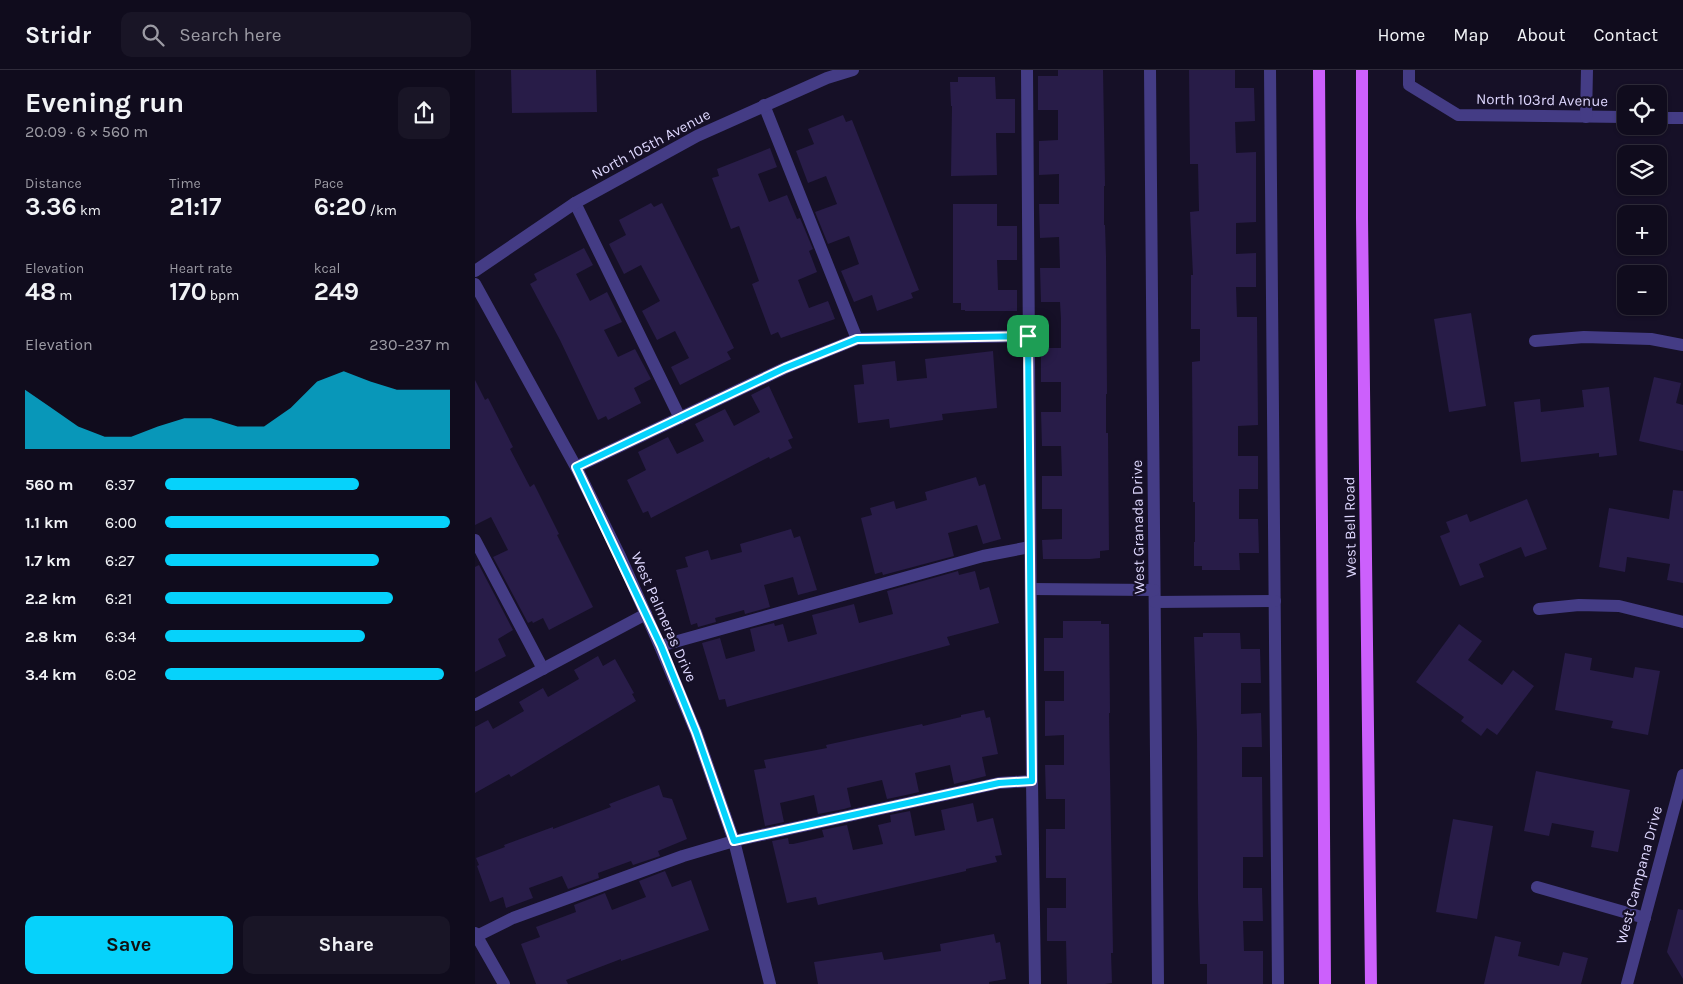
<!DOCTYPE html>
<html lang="en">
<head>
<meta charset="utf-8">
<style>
	:root { --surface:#100c1d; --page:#191526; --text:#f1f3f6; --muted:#9c9ba4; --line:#302c3b; --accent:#06d2fb }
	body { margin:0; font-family:Karla,sans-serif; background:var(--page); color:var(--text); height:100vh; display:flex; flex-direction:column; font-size:19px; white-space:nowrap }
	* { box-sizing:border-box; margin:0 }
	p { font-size:16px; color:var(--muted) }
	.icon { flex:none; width:28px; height:28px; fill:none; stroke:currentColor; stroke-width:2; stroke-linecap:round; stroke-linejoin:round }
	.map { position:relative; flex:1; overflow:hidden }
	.sheet { display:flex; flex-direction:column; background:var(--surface); width:475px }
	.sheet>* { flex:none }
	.controls { position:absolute; left:1142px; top:15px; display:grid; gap:10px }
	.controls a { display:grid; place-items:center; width:50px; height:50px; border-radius:10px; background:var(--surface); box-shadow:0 1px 4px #0004,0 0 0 1px var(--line); font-size:25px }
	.pin { position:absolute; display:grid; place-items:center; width:42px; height:42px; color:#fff; margin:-21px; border-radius:10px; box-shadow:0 2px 8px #0006 }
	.round { display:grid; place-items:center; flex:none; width:52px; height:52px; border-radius:10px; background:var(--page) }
	.summary { display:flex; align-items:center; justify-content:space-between; height:85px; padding:0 25px }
	h1 { font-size:28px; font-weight:700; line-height:38px }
	.metrics { display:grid; grid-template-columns:repeat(3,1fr); gap:8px; height:85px; padding:5px 25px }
	.metrics div { display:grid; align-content:center }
	.metrics b { font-size:25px; font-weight:700 }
	.metrics small { font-size:14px; font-weight:400 }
	.metrics p { font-size:14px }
	.chart { height:140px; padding:10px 25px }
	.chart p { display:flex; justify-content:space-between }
	.chart svg { width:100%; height:90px; margin-top:5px; fill:var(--accent); opacity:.7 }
	.button { display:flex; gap:10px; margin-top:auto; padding:10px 25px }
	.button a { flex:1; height:58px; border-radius:10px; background:var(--accent); color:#111; font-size:20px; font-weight:700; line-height:58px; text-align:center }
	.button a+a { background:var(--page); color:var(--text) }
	ul { padding:0 25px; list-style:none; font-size:16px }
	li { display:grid; grid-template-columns:80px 60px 1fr; align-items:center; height:38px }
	li i { height:12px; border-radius:6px; background:var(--accent) }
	header { display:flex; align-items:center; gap:30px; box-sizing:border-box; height:70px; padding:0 25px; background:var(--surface); border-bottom:1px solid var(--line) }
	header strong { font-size:24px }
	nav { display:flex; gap:28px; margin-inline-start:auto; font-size:18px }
	.search { width:350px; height:45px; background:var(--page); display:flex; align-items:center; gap:12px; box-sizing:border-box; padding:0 18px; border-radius:10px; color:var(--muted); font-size:19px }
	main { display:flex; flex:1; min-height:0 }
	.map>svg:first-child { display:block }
</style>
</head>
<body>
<header>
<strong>Stridr</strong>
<div class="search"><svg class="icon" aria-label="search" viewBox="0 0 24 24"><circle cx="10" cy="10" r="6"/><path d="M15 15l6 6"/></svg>Search here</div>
<nav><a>Home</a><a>Map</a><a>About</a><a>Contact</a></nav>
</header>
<main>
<section class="sheet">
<div class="summary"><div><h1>Evening run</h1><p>20:09 · 6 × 560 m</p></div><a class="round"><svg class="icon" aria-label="share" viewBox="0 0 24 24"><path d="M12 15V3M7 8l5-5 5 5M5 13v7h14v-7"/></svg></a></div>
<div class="metrics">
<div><p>Distance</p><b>3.36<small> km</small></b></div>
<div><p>Time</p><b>21:17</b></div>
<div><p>Pace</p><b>6:20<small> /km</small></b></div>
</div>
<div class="metrics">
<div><p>Elevation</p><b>48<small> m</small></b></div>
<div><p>Heart rate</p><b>170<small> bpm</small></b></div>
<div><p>kcal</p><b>249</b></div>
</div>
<div class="chart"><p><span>Elevation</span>230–237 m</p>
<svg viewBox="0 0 160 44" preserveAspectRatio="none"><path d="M0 44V15L10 24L20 33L30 38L40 38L50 33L60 29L70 29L80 33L90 33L100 24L110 11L120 6L130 11L140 15L150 15L160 15V44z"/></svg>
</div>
<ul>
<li><b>560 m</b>6:37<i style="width:68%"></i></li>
<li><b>1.1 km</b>6:00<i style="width:100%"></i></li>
<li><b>1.7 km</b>6:27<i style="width:75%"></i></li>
<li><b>2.2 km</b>6:21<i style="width:80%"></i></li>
<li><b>2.8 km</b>6:34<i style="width:70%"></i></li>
<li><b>3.4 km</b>6:02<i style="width:98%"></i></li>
</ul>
<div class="button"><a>Save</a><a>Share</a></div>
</section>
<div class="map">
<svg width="1208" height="914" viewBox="0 0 1208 914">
	<rect width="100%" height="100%" fill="#161027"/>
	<g fill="#281c48">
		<polygon points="36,0 121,0 122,42 37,43"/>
		<polygon points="583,0 628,0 630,116 629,116 629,155 630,155 631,186 632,324 631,324 631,363 633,363 634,480 625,481 625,488 615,489 568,489 567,470 587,469 587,439 567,439 567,406 587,406 586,376 567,376 566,342 586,342 586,312 566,312 566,278 586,278 586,249 585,232 566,232 565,198 585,198 584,167 565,168 564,134 584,134 584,104 564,105 564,71 583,70 583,40 563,40 563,6 583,6"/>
		<polygon points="714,0 760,0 760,18 779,18 780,51 760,52 761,83 781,82 781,152 761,153 761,184 781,183 781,217 761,217 762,247 782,247 783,355 763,356 763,386 783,386 783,419 764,419 764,449 783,449 784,483 764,483 765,500 727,500 727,496 719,496 719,472 720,472 720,432 718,432 717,292 725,291 725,259 716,259 716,205 718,205 715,142 724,141 723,94 715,94"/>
		<polygon points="483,7 520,7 521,29 540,29 540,63 521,63 522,105 476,106 477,36 476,36 475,12 483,12"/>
		<polygon points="368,45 371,52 377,50 444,220 436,223 438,228 402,241 397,225 379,232 366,201 384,194 374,166 353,174 340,142 362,134 351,106 333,113 321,81 339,74 333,59"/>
		<polygon points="295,78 302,97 283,104 294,132 312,125 322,149 325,148 338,179 334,181 342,202 323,210 334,238 353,231 360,249 306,268 303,262 296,265 277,214 284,211 264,156 256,159 237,108 244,106 242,99"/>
		<polygon points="176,133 179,137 187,133 259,278 252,282 256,289 205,315 196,297 214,288 200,261 182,270 167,241 185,231 166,195 149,204 134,174 151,165 144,150"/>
		<polygon points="478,134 522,134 522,156 542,156 542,190 522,190 523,220 542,220 542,241 490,241 490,240 486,240 486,233 478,233"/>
		<polygon points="109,178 118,195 101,204 115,231 132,222 147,252 129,260 143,287 160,279 176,309 159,318 166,333 133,350 131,346 123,350 85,270 55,214 62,210 59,204"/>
		<polygon points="996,243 1011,336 974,342 959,249"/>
		<polygon points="518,281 522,338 467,344 468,350 415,358 414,349 383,353 379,315 389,314 387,295 420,291 422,311 452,308 450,289"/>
		<polygon points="1179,307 1206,313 1201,333 1208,335 1208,381 1164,371"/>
		<polygon points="0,310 10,330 13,328 38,377 35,379 55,417 59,414 84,464 82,465 118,537 74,560 68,548 58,553 57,551 53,553 18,487 33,480 16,447 0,455"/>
		<polygon points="294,316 318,368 313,370 317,378 295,389 294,387 176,448 173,441 168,443 152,410 171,400 163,382 193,367 202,384 229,371 220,354 250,339 259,356 285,342 276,325"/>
		<polygon points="1134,317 1142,385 1124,387 1124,383 1046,392 1039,332 1065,329 1066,342 1109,337 1107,320"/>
		<polygon points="501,407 504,416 510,414 526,469 508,474 502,455 473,463 479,486 408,505 407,502 400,504 386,448 397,445 395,438 419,431 421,439 452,430 450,422"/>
		<polygon points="1198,420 1208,421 1208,513 1192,510 1195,494 1152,487 1150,502 1124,497 1134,438 1194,449"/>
		<polygon points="1052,429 1072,479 1050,487 1046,477 1004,494 1009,507 985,516 965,466 975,462 971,452 992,444 995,452"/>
		<polygon points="316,459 319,468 325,466 342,520 323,525 318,507 289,515 295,537 270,544 269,540 240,548 241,552 223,557 222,553 216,555 201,500 213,497 210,487 233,480 236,490 267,482 265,474"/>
		<polygon points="4,495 38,560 23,569 31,586 0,602 0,497"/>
		<polygon points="483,501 484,505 500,501 505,520 514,517 524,553 472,567 475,575 276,630 252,637 250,629 244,630 227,573 245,568 251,589 280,581 275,559 299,553 300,556 308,554 313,572 342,564 337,545 379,534 384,553 418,544 412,521"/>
		<polygon points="588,551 626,551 626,554 634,554 635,643 634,643 638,883 636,883 637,913 630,914 592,914 591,871 572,871 572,838 591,838 591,808 571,808 571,759 590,759 590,729 571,729 570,695 589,695 589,665 570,666 570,631 589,631 589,601 569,601 569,568 588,568"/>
		<polygon points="984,554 1007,571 993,590 1027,615 1038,600 1059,616 1022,665 1012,658 1006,666 986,651 989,647 941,612"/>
		<polygon points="728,563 765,563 766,579 785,579 786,613 766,613 766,644 786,643 787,677 767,677 767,707 787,707 788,787 768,787 768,818 787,818 788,851 768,851 769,881 788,881 788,914 732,914 732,894 725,894 723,829 722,665 719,567 728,567"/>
		<polygon points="1090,583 1117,588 1115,600 1158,608 1160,597 1185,601 1173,665 1136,658 1138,651 1080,640"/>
		<polygon points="123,586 128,596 140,589 159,623 157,624 161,631 36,707 34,704 0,723 0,657 13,650 18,659 49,641 44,632 68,618 73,627 104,609 99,600"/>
		<polygon points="509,640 511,648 515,647 523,684 507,687 511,706 479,714 475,695 440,703 444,722 431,725 412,729 407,710 372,718 376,737 369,739 343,744 339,725 305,733 309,752 290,756 279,700 291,698 289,690 352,678 351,675 447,654 448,656 486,647 486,645"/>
		<polygon points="1061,701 1155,720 1143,782 1116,777 1119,761 1077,753 1074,766 1049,761"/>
		<polygon points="184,715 188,727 197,729 212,769 183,781 185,786 158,795 156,791 123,803 124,808 93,819 87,806 54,818 58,828 31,838 28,827 15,832 2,796 4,795 1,788 30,777 29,775 78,757 78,759 136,737 134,734"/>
		<polygon points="498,733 502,752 518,748 527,785 520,786 522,792 491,799 491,801 343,835 341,827 312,833 297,771 313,768 314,774 318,774 349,767 347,760 372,755 378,780 408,774 403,755 416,752 415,745 435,741 440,766 470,760 466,740"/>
		<polygon points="978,749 1018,756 1002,849 961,842"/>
		<polygon points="190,801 197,817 216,810 234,860 146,891 146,889 91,910 93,914 61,914 46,874 65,867 61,857 101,842 99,835 130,823 137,840 171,827 164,811"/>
		<polygon points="1203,839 1208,840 1208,909 1192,882"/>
		<polygon points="519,864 521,873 525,872 531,909 514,912 514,914 343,914 339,892 407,882 409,890 466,881 465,874"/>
		<polygon points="1020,866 1046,872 1043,886 1084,896 1088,882 1113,888 1106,914 1009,914"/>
	</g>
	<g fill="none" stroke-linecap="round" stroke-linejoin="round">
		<g stroke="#443c85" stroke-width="12">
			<polyline points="552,0 557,711 560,914"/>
			<polyline points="675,0 683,914"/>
			<polyline points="795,0 803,914"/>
			<polyline points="934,0 934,15 983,45 1151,47"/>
			<polyline points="289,35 382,269"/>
			<polyline points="1111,47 1112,0"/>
			<polyline points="1184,48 1208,48"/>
			<polyline points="100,133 205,348"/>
			<polyline points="0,201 100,133 222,66 352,8 378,0"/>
			<polyline points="0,214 101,397 145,486 185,576 221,662 259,771 295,914"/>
			<polyline points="1060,271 1109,267 1176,269 1208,275"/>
			<polyline points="101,397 310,298 382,269 553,266"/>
			<polyline points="0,470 68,599"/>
			<polyline points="556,519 679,520"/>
			<polyline points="680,532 800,531"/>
			<polyline points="1064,539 1104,535 1144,536 1208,552"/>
			<polyline points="185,576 508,486 555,477"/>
			<polyline points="0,635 171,544"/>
			<polyline points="1062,817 1170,848"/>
			<polyline points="0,863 29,914"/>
			<polyline points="2,866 38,848 208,786 259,771 524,713 557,711"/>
			<polyline points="1152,914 1208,705"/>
		</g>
		<g stroke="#cc60fc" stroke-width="12">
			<polyline points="844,0 850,914"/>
			<polyline points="887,0 887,148 896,914"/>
		</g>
	</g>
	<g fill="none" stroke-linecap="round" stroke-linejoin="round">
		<defs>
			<polygon id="route" points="553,266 557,711 524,713 259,771 221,662 186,576 101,397 310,298 382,269"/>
		</defs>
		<use href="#route" stroke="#fff" stroke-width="10"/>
		<use href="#route" stroke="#06d2fb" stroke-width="6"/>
	</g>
	<g text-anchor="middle" stroke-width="4.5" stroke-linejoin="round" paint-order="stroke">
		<g font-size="15" fill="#ded7fe" stroke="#161027">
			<text transform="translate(1067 30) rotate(1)" y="5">North 103rd Avenue</text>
			<text transform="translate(176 74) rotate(-28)" y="5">North 105th Avenue</text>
			<text transform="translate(663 457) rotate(-91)" y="5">West Granada Drive</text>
			<text transform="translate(875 457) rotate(-91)" y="5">West Bell Road</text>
			<text transform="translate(189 547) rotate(66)" y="5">West Palmeras Drive</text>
			<text transform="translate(1164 805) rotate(-75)" y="5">West Campana Drive</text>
		</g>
	</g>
</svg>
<div class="controls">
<a><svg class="icon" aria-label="locate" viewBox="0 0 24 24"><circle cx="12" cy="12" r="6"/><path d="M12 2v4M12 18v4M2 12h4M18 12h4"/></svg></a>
<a><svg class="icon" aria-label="layers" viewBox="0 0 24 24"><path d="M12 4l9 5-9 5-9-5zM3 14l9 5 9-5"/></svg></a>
<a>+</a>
<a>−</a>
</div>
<div class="pin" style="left:553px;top:266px;background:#1e9e55"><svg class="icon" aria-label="arrive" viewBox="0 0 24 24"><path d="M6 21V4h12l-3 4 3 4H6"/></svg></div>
</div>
</main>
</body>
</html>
